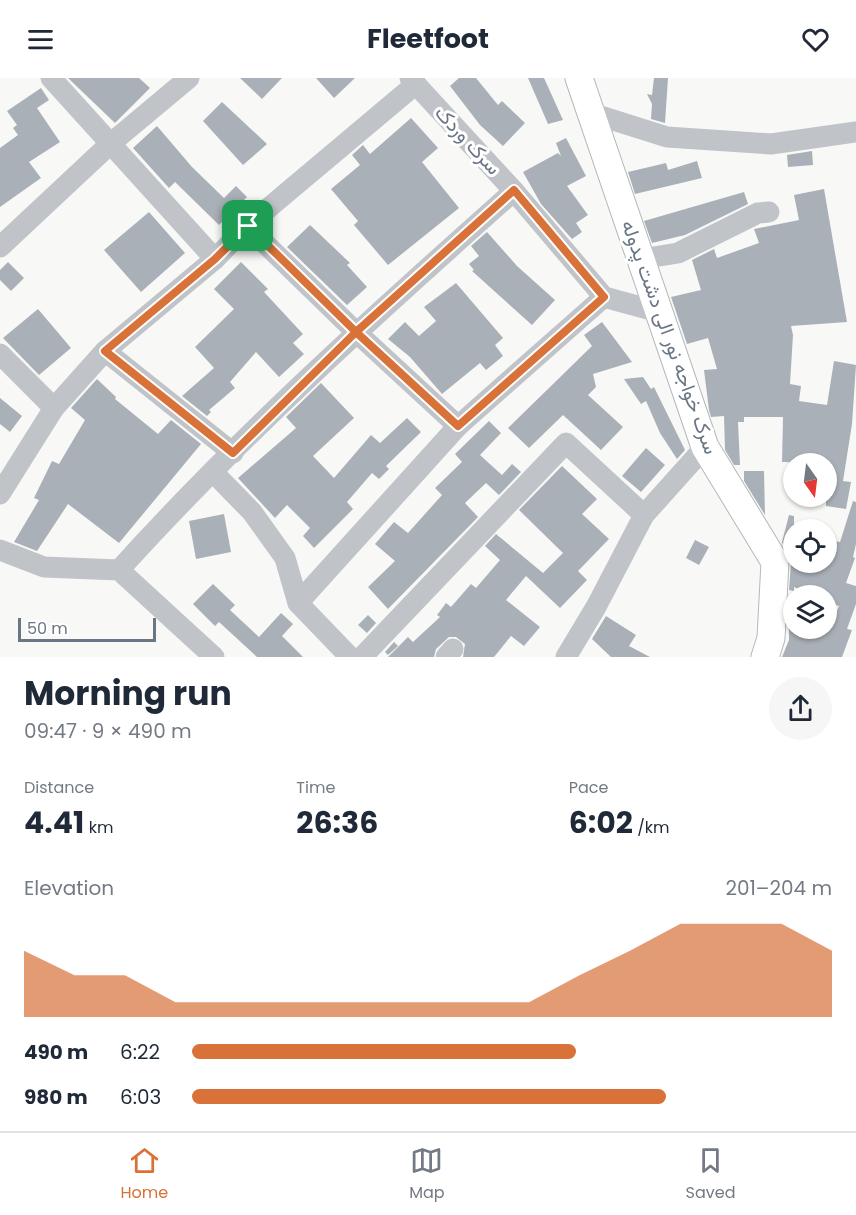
<!DOCTYPE html>
<html lang="en">
<head>
<meta charset="utf-8">
<style>
	:root { --surface:#fff; --page:#f6f6f7; --text:#1f2937; --muted:#747a83; --line:#e0e1e3; --accent:#d87238 }
	body { margin:0; font-family:Poppins,Vazirmatn,sans-serif; background:var(--page); color:var(--text); height:100vh; display:flex; flex-direction:column; font-size:22px; white-space:nowrap }
	* { box-sizing:border-box; margin:0 }
	p { font-size:20px; color:var(--muted) }
	.icon { flex:none; width:33px; height:33px; fill:none; stroke:currentColor; stroke-width:2; stroke-linecap:round; stroke-linejoin:round }
	.map { position:relative; height:579px; overflow:hidden }
	.side { display:flex; flex-direction:column; background:var(--surface); flex:1 }
	.side>* { flex:none }
	.needle { width:39px; rotate:166deg }
	.fabs { position:absolute; left:783px; top:375px; display:grid; gap:12px }
	.fabs a { display:grid; place-items:center; width:54px; height:54px; border-radius:50%; background:var(--surface); box-shadow:0 2px 4px #0004; font-size:30px }
	.scale { position:absolute; left:18px; bottom:15px; width:138px; box-sizing:border-box; padding-left:6px; border:3px solid #6a7685; border-top:0; font-size:16px; line-height:21px; white-space:nowrap; color:#6a7685; -webkit-text-stroke:4px #fff; paint-order:stroke }
	.pin { position:absolute; display:grid; place-items:center; width:51px; height:51px; color:#fff; margin:-26px; border-radius:12px; box-shadow:0 3px 9px #0006 }
	.round { display:grid; place-items:center; flex:none; width:63px; height:63px; border-radius:32px; background:var(--page) }
	.overview { display:flex; align-items:center; justify-content:space-between; height:102px; padding:0 24px }
	h1 { font-size:33px; font-weight:700; line-height:45px }
	.metrics { display:grid; grid-template-columns:repeat(3,1fr); gap:9px; height:102px; padding:6px 24px }
	.metrics div { display:grid; align-content:center }
	.metrics b { font-size:30px; font-weight:700 }
	.metrics small { font-size:16px; font-weight:400 }
	.metrics p { font-size:16px }
	.chart { height:168px; padding:12px 24px }
	.chart p { display:flex; justify-content:space-between }
	.chart svg { width:100%; height:108px; margin-top:6px; fill:var(--accent); opacity:.7 }
	ul { padding:0 24px; list-style:none; font-size:20px }
	li { display:grid; grid-template-columns:96px 72px 1fr; align-items:center; height:45px }
	li i { height:15px; border-radius:8px; background:var(--accent) }
	header { display:flex; justify-content:space-between; align-items:center; height:78px; padding:0 24px; background:var(--surface); font-size:27px; font-weight:700 }
	.tab-bar { display:flex; justify-content:space-around; align-items:center; height:84px; border-top:2px solid var(--line); background:var(--surface); font-size:16px; color:var(--muted) }
	.tab-bar a { display:grid; justify-items:center; gap:3px }
	.tab-bar .on { color:var(--accent) }
	.map>svg:first-child { display:block }
</style>
</head>
<body>
<header><svg class="icon" aria-label="menu" viewBox="0 0 24 24"><path d="M4 6h16M4 12h16M4 18h16"/></svg>Fleetfoot<svg class="icon" aria-label="heart" viewBox="0 0 24 24"><path d="M12 20l-8-8c-3-5 5-10 8-4 3-6 11-1 8 4z"/></svg></header>
<div class="map">
<svg width="856" height="579" viewBox="0 0 856 579">
	<rect width="100%" height="100%" fill="#f8f9f7"/>
	<g fill="#aab0b7">
		<polygon points="68,0 139,0 150,10 115,45"/>
		<polygon points="240,0 282,0 262,21"/>
		<polygon points="316,0 355,0 334,20"/>
		<polygon points="459,0 476,0 498,27 502,23 525,45 503,68 480,47 450,8"/>
		<polygon points="528,0 544,0 563,42 548,46"/>
		<polygon points="654,0 668,0 665,45 651,41 652,26 647,16 652,17"/>
		<polygon points="41,10 49,22 37,30 60,64 29,84 41,100 0,129 0,70 18,57 13,50 17,47 7,33"/>
		<polygon points="222,24 267,66 243,87 203,43"/>
		<polygon points="411,40 438,70 422,84 459,130 388,187 354,147 358,143 331,111 360,87 352,77 363,67 370,76"/>
		<polygon points="157,48 192,89 224,120 236,108 247,119 219,147 175,104 169,110 133,70"/>
		<polygon points="566,60 586,98 567,108 588,137 576,145 582,154 572,161 541,126 523,94 558,75 561,78 556,65"/>
		<polygon points="812,73 813,87 788,89 787,77"/>
		<polygon points="697,83 702,100 635,116 628,94 666,85 668,92"/>
		<polygon points="824,111 847,244 791,248 793,257 790,306 801,308 799,323 827,327 834,283 856,287 852,346 843,403 851,404 846,431 826,428 826,385 782,384 783,339 744,339 744,344 738,344 740,387 734,387 725,372 724,338 711,339 709,332 704,292 717,291 708,260 687,266 671,219 701,212 692,182 714,171 717,180 759,165 754,151 799,142 794,117"/>
		<polygon points="744,114 748,126 685,157 652,165 644,143"/>
		<polygon points="149,134 185,175 141,214 104,172"/>
		<polygon points="310,147 350,185 347,187 367,209 347,227 287,169"/>
		<polygon points="487,154 517,188 555,222 532,247 472,193 474,192 469,186 479,178 471,168"/>
		<polygon points="8,184 24,200 11,213 0,202 0,192"/>
		<polygon points="241,184 268,211 264,214 303,256 293,265 304,276 279,299 256,274 230,304 235,310 209,332 211,334 207,338 182,318 214,290 195,269 234,231 214,211"/>
		<polygon points="456,205 503,260 495,267 503,278 486,292 480,285 442,316 410,279 388,261 405,244 419,258 436,243 424,229"/>
		<polygon points="38,231 71,270 39,297 3,260"/>
		<polygon points="602,244 632,284 593,296 596,309 588,317 623,349 601,372 563,337 529,370 508,350 592,268 584,257"/>
		<polygon points="643,299 651,311 654,309 685,372 677,381 660,355 646,323 641,326 624,301"/>
		<polygon points="97,301 116,319 115,321 158,356 171,342 201,366 119,465 68,426 37,473 14,464 39,422 34,420 52,383 59,386 85,342 71,330"/>
		<polygon points="321,305 354,340 313,378 334,400 371,357 380,365 407,340 421,354 386,388 389,391 379,401 372,395 347,424 353,431 314,470 303,458 310,450 287,427 275,440 238,400 296,350 286,339"/>
		<polygon points="0,320 22,338 10,354 0,346"/>
		<polygon points="489,343 501,355 480,377 502,397 512,386 521,394 499,417 486,405 465,425 478,439 388,531 368,509 395,483 375,466 394,444 408,455 442,417 435,410 462,384 455,376"/>
		<polygon points="646,370 665,387 641,414 622,398"/>
		<polygon points="562,388 597,421 582,436 609,461 578,493 587,502 560,530 526,498 506,522 540,549 524,568 511,558 494,579 463,579 465,566 456,559 449,559 436,571 434,579 388,579 408,559 413,564 440,539 437,537 446,525 451,529 471,506 476,510 500,482 485,468 496,456 543,495 563,475 519,432"/>
		<polygon points="744,393 764,393 765,437 744,403"/>
		<polygon points="853,423 856,424 856,466 853,479 855,480 846,505 856,508 856,526 847,551 852,552 842,579 782,579 789,562 789,522 792,514 794,550 830,550 839,528 830,525 832,518 815,518 794,509 794,513 789,512 791,484 782,464 789,437 794,438 794,484 826,484 826,461 840,464"/>
		<polygon points="224,436 231,474 196,481 189,443"/>
		<polygon points="695,462 709,469 699,487 686,480"/>
		<polygon points="213,506 235,527 230,532 259,559 281,535 293,546 282,558 303,579 257,579 219,544 215,548 193,526"/>
		<polygon points="368,537 376,545 367,555 358,547"/>
		<polygon points="606,538 636,557 629,568 650,579 611,579 592,561"/>
		<polygon points="394,564 398,568 388,577 385,574"/>
	</g>
	<g fill="none" stroke-linecap="round" stroke-linejoin="round">
		<defs>
			<polyline id="major" points="579,0 705,369 775,484 771,560 765,579"/>
		</defs>
		<use href="#major" stroke="#b4b8bc" stroke-width="29"/>
		<g stroke="#c0c4c8" stroke-width="21">
			<polyline points="51,0 215,181"/>
			<polyline points="410,0 514,113 604,219 659,234"/>
			<polyline points="591,35 667,59 771,66 856,54"/>
			<polyline points="247,148 356,254 458,348"/>
			<polyline points="0,169 110,66 189,0"/>
			<polyline points="641,181 678,175 758,135 769,134"/>
			<polyline points="105,273 233,375"/>
			<polyline points="0,276 54,330"/>
			<polyline points="213,394 252,434 285,480 298,525 350,579"/>
			<polyline points="0,416 54,330 105,273 215,181 247,148 416,6"/>
			<polyline points="0,472 44,489 119,492 214,579"/>
			<path d="M 119,492 C 241,357 378,234 514,113"/>
			<polyline points="298,525 458,348 604,219"/>
			<polyline points="362,579 566,365 644,437"/>
			<polyline points="446,579 453,571"/>
			<polyline points="566,579 596,529 644,437 705,369"/>
		</g>
		<use href="#major" stroke="#fff" stroke-width="27"/>
	</g>
	<g fill="none" stroke-linecap="round" stroke-linejoin="round">
		<defs>
			<polyline id="route" points="248,148 356,254 458,348 604,219 514,112 356,254 233,375 105,273 215,181 248,148"/>
		</defs>
		<use href="#route" stroke="#fff" stroke-width="12"/>
		<use href="#route" stroke="#d87238" stroke-width="8"/>
	</g>
	<g text-anchor="middle" stroke-width="6" stroke-linejoin="round" paint-order="stroke">
		<g font-size="20" fill="#6a7685" stroke="#fff">
			<text transform="translate(468 62) rotate(47)" y="7">سرک وردک</text>
			<text transform="translate(670 259) rotate(70)" y="7">سرک خواجه نور الی دشت پدوله</text>
		</g>
	</g>
</svg>
<div class="fabs">
<a><svg class="needle" viewBox="-14 -14 28 28"><path d="M0-13l5 13h-10z" fill="#e53935"/><path d="M0 13l5-13h-10z" fill="#747a83"/></svg></a>
<a><svg class="icon" aria-label="locate" viewBox="0 0 24 24"><circle cx="12" cy="12" r="6"/><path d="M12 2v4M12 18v4M2 12h4M18 12h4"/></svg></a>
<a><svg class="icon" aria-label="layers" viewBox="0 0 24 24"><path d="M12 4l9 5-9 5-9-5zM3 14l9 5 9-5"/></svg></a>
</div>
<div class="scale">50 m</div>
<div class="pin" style="left:248px;top:148px;background:#1e9e55"><svg class="icon" aria-label="arrive" viewBox="0 0 24 24"><path d="M6 21V4h12l-3 4 3 4H6"/></svg></div>
</div>
<section class="side">
<div class="overview"><div><h1>Morning run</h1><p>09:47 · 9 × 490 m</p></div><a class="round"><svg class="icon" aria-label="share" viewBox="0 0 24 24"><path d="M12 15V3M7 8l5-5 5 5M5 13v7h14v-7"/></svg></a></div>
<div class="metrics">
<div><p>Distance</p><b>4.41<small> km</small></b></div>
<div><p>Time</p><b>26:36</b></div>
<div><p>Pace</p><b>6:02<small> /km</small></b></div>
</div>
<div class="chart"><p><span>Elevation</span>201–204 m</p>
<svg viewBox="0 0 160 44" preserveAspectRatio="none"><path d="M0 44V17L10 27L20 27L30 38L40 38L50 38L60 38L70 38L80 38L90 38L100 38L110 27L120 17L130 6L140 6L150 6L160 17V44z"/></svg>
</div>
<ul>
<li><b>490 m</b>6:22<i style="width:60%"></i></li>
<li><b>980 m</b>6:03<i style="width:74%"></i></li>
</ul>
</section>
<nav class="tab-bar">
<a class="on"><svg class="icon" aria-label="home" viewBox="0 0 24 24"><path d="M3 11l9-7 9 7M6 9v11h12V9"/></svg>Home</a>
<a><svg class="icon" aria-label="map" viewBox="0 0 24 24"><path d="M3 6l6-2 6 2 6-2v14l-6 2-6-2-6 2zM9 4v14M15 6v14"/></svg>Map</a>
<a><svg class="icon" aria-label="saved" viewBox="0 0 24 24"><path d="M7 4h10v16l-5-4-5 4z"/></svg>Saved</a>
</nav>
</body>
</html>
